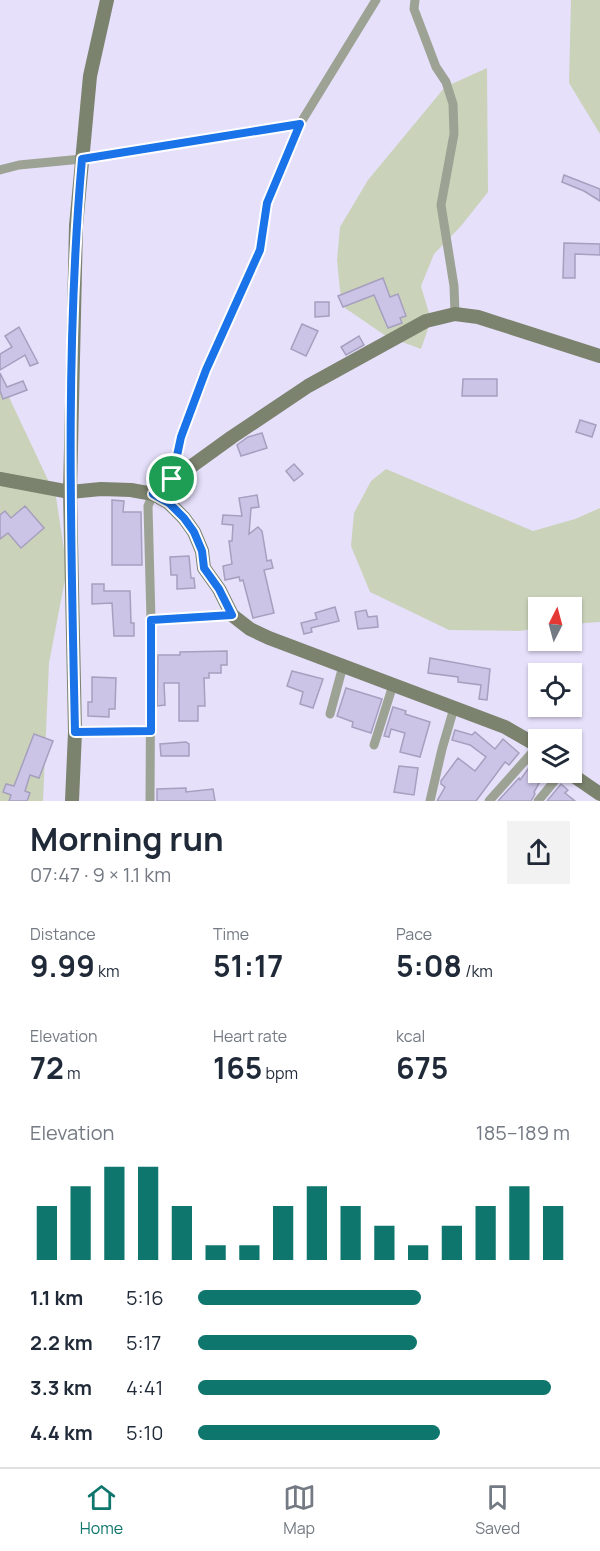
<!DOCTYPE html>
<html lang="en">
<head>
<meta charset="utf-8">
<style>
	:root { --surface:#fff; --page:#f2f2f3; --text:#1f2937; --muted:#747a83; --line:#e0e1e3; --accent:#0f766e }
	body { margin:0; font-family:Manrope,sans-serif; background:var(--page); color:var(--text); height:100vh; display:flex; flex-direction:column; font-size:22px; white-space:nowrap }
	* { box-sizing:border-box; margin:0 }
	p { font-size:20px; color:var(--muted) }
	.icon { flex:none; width:33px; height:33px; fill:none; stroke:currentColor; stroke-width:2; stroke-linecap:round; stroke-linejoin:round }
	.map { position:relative; height:801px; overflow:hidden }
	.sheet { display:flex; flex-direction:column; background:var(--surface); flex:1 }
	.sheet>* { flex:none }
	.needle { width:39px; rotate:6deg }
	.fabs { position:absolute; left:528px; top:597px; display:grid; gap:12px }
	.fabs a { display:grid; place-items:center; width:54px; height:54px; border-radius:0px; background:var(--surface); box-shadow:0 2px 4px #0004; font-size:30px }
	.pin { position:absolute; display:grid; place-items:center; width:51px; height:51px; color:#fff; margin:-26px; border:3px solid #fff; border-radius:50%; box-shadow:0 2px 6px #0007 }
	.round { display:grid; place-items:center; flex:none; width:63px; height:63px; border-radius:0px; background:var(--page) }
	.overview { display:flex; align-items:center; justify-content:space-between; height:102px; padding:0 30px }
	h1 { font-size:33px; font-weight:700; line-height:45px }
	.metrics { display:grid; grid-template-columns:repeat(3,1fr); gap:9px; height:102px; padding:6px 30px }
	.metrics div { display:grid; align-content:center }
	.metrics b { font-size:30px; font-weight:700 }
	.metrics small { font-size:16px; font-weight:400 }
	.metrics p { font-size:16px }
	.chart { height:168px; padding:12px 30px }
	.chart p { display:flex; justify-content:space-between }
	.chart svg { width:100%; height:108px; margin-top:6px; stroke:var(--accent); stroke-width:6 }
	ul { padding:0 30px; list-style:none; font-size:20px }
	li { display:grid; grid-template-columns:96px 72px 1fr; align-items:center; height:45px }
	li i { height:15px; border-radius:8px; background:var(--accent) }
	.menu { display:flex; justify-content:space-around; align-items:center; height:84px; border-top:2px solid var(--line); background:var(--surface); font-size:16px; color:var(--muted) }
	.menu a { display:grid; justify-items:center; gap:3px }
	.menu .active { color:var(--accent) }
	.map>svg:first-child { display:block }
</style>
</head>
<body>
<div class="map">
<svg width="600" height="801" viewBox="0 0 600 801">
	<rect width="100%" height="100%" fill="#e6e0fb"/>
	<g fill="#cad3ba">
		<polygon points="571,0 600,0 600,134 569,83"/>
		<polygon points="487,68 488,192 461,226 434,254 421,286 431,320 421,349 386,336 345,308 340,291 337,260 340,227 368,180 445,87"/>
		<polygon points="0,378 56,497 67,569 49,663 43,801 0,801"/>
		<polygon points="386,469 533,531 575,519 600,508 600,622 572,624 572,608 538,608 538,628 520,631 449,630 370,592 351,546 354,513 371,481"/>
	</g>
	<g fill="#ccc4e6" stroke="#a69fbe" stroke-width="1.5">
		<polygon points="564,175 600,189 600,201 584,191 562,182"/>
		<polygon points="564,243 600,244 600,255 575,254 575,278 563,278"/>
		<polygon points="383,278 390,297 398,294 406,316 400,318 402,323 388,328 374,295 343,307 338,296"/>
		<polygon points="315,302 329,302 329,316 315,317"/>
		<polygon points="302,324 318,331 306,356 291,349"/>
		<polygon points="19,327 38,363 30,366 25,355 0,370 0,354 12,347 5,336"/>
		<polygon points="359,336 364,345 346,355 341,347"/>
		<polygon points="0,373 7,387 23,381 27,390 3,399 0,391"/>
		<polygon points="463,379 497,379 497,396 462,396"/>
		<polygon points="580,420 596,425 592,437 576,432"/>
		<polygon points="262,433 267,448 241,456 237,445 248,437"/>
		<polygon points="294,464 303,474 294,481 286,471"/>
		<polygon points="257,495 259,507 251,508 249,534 258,527 262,531 267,561 271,560 273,568 264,570 274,613 253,618 243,580 240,581 239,577 225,580 223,566 232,564 229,541 232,541 233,525 222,524 223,515 242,516 239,498"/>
		<polygon points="112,500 124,501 123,512 141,512 142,565 112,565"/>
		<polygon points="25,506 44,528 21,548 8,533 0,539 0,515 5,511 11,518"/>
		<polygon points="189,556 191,578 194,578 195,588 177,589 177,575 171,575 170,557"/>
		<polygon points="92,584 104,584 104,591 130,591 131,623 134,623 134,636 114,636 112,603 92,604"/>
		<polygon points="335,607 339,621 311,628 312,632 304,634 301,623 317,619 315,613"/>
		<polygon points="366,610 368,617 377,616 378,627 358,629 355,612"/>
		<polygon points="227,651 227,665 221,665 221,673 209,673 209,678 204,678 205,706 198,706 198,721 179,721 179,683 164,683 165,705 157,706 158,655 180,655 180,652"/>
		<polygon points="430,658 490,669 487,700 479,699 481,685 458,682 458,677 428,673"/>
		<polygon points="292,671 323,679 313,708 300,704 303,692 287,686"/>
		<polygon points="92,677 116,678 115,709 109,709 109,717 88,716 88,702 92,702"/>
		<polygon points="346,688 382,699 371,733 352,727 353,722 337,716"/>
		<polygon points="393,707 406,711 405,714 430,722 420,757 400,752 405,733 391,729 389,737 384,736"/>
		<polygon points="455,730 472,735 475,732 495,749 503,739 519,753 509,765 505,762 476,801 437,801 445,787 441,784 441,781 458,758 475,771 486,757 470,745 452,740"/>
		<polygon points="34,734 53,741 39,778 30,775 25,791 30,793 27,801 9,801 11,795 3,792 6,784 14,786"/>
		<polygon points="186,742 189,744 189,756 161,756 160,744"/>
		<polygon points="531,765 538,769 538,772 545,773 534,792 535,794 531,801 498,801 519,778 520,780"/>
		<polygon points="399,766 418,768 414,795 394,792"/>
		<polygon points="561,784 568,790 565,793 575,801 547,801"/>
		<polygon points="186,788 186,792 213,789 215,801 157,801 157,789"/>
	</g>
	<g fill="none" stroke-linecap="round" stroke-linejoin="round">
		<g stroke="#9da394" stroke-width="9">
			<polyline points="415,0 414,9 436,67 446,82 453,104 454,134 441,205 454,286 455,314"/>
			<polyline points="0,170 19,165 82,159 300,124"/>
			<polyline points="172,479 181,437 206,371 260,250 267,203 300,124 376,0"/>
			<polyline points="151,620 232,615"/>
			<polyline points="330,714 343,666"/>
			<polyline points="75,732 151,731"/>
			<polyline points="374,745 393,685"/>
			<polyline points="150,801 151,620 148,506 153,494"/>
			<polyline points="430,801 442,749 454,708"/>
			<polyline points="489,801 538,746"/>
			<polyline points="538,801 562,772"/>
		</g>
		<g stroke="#7b826d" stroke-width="14">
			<polyline points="0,479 70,492 101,489 131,490 153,494 169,503 184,518 194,532 202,551 204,568 219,589 232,615 250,629 269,638 505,727 538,746"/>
			<polyline points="153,494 232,437 308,386 426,321 455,314 478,317 600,356"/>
			<polyline points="568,772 600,794"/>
			<polyline points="72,801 75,732 70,492 76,226 90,76 107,0"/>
		</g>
	</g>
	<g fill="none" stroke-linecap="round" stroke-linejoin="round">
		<defs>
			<path id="route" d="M 300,124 L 267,203 L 260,250 L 206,370 L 181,437 L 172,479 L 153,494 L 169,503 L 184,518 L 194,532 L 202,551 L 204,568 L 219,589 L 232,615 L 151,620 L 151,731 L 75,732 C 71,542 65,349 82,159 Z"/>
		</defs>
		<use href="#route" stroke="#fff" stroke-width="12"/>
		<use href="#route" stroke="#1a73e8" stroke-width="8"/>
	</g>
</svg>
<div class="fabs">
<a><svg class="needle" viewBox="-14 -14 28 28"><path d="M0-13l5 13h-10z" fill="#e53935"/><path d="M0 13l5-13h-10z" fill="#747a83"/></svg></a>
<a><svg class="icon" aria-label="locate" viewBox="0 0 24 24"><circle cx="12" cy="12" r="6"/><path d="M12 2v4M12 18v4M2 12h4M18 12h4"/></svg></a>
<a><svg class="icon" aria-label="layers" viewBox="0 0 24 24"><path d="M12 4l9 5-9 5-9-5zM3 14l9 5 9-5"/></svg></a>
</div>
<div class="pin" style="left:172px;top:479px;background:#1e9e55"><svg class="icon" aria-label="arrive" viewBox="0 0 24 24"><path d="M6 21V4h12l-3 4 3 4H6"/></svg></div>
</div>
<section class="sheet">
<div class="overview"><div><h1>Morning run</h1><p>07:47 · 9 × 1.1 km</p></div><a class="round"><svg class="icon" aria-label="share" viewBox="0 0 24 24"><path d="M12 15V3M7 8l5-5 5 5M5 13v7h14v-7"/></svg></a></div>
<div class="metrics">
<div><p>Distance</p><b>9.99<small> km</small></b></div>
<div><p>Time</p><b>51:17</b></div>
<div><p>Pace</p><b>5:08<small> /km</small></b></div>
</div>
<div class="metrics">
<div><p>Elevation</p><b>72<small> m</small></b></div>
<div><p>Heart rate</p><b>165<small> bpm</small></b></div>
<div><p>kcal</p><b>675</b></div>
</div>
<div class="chart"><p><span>Elevation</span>185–189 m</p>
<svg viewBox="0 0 160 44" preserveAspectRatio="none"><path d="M5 44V22M15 44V14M25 44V6M35 44V6M45 44V22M55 44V38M65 44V38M75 44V22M85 44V14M95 44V22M105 44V30M115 44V38M125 44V30M135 44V22M145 44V14M155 44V22"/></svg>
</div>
<ul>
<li><b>1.1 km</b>5:16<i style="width:60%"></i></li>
<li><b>2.2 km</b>5:17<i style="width:59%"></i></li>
<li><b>3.3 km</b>4:41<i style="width:95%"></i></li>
<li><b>4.4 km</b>5:10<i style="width:65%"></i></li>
</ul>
</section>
<nav class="menu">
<a class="active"><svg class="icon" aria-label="home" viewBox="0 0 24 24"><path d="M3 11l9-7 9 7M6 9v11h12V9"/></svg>Home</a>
<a><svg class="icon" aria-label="map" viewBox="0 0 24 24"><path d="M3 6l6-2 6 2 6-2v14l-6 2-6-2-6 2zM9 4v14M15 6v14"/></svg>Map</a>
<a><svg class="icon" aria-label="saved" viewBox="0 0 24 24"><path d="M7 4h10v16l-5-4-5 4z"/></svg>Saved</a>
</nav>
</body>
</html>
